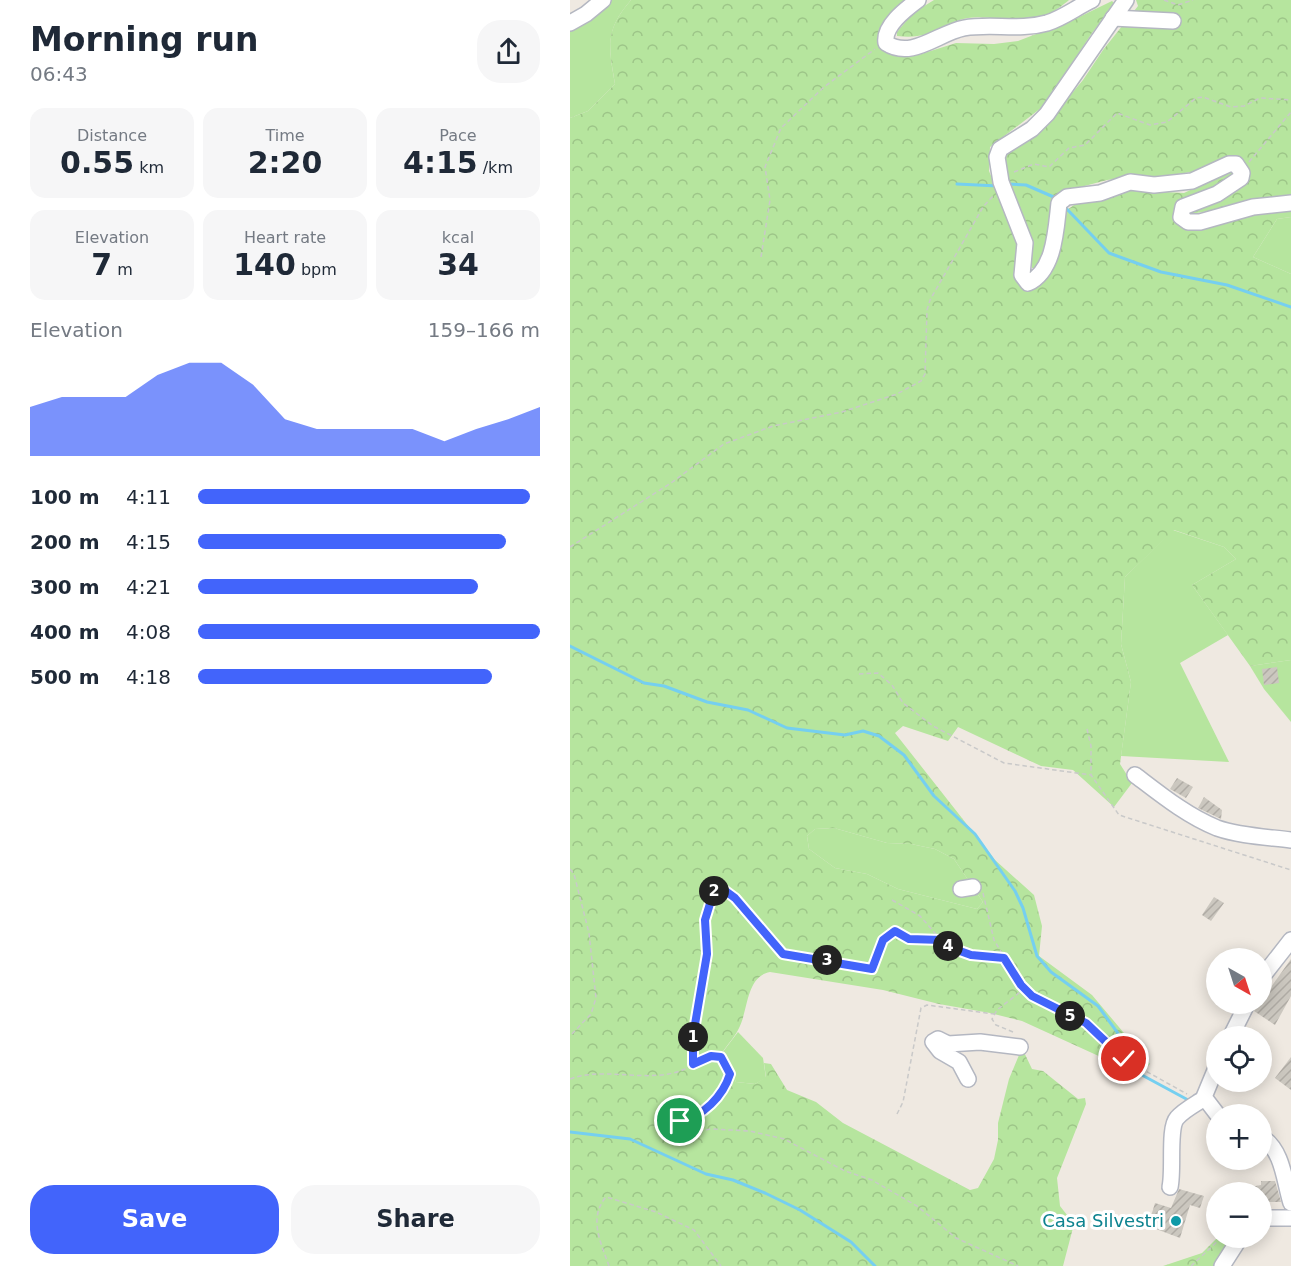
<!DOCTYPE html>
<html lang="en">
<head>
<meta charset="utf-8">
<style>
	:root { --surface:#fff; --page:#f6f6f7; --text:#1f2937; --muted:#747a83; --accent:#4264fb }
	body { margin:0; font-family:"DejaVu Sans",sans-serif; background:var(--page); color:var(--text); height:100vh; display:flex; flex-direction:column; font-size:22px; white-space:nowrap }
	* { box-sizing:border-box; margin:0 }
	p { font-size:20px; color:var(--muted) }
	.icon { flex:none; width:33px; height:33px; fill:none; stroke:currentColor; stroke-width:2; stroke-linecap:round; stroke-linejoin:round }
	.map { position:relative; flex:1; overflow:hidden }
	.panel { display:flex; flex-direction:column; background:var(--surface); width:570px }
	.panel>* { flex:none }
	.needle { width:39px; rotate:141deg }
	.tools { position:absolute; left:636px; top:948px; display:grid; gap:12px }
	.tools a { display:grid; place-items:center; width:66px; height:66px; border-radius:50%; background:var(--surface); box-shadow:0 3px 15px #0003; font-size:30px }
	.pin { position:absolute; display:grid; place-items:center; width:51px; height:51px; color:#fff; margin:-26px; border:3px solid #fff; border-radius:50%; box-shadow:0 2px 6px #0007 }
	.km { position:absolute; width:30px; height:30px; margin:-15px; border-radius:50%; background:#222; color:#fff; font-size:16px; line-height:30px; text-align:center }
	.round { display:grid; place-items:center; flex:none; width:63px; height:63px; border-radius:24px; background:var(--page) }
	.head { display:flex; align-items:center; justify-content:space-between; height:102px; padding:0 30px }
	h1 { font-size:33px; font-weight:700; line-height:45px }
	.figures { display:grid; grid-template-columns:repeat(3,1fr); gap:9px; height:102px; padding:6px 30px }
	.figures div { display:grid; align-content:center; border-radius:15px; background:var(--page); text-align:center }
	.figures b { font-size:30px; font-weight:700 }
	.figures small { font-size:16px; font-weight:400 }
	.figures p { font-size:16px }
	.chart { height:168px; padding:12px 30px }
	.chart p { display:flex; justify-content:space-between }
	.chart svg { width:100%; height:108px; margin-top:6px; fill:var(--accent); opacity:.7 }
	.action { display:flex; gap:12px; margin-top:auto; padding:12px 30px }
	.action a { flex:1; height:69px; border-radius:24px; background:var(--accent); color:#fff; font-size:24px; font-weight:700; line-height:69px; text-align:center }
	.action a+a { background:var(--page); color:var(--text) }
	ul { padding:0 30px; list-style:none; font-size:20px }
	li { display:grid; grid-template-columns:96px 72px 1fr; align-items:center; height:45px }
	li i { height:15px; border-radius:8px; background:var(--accent) }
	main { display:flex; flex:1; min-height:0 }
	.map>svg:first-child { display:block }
</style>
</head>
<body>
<main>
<section class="panel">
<div class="head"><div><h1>Morning run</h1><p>06:43</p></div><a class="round"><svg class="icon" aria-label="share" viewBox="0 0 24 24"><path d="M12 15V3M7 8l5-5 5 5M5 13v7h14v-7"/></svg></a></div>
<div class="figures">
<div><p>Distance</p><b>0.55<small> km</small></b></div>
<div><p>Time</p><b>2:20</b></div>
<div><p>Pace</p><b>4:15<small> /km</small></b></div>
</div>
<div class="figures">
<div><p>Elevation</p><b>7<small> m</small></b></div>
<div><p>Heart rate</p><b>140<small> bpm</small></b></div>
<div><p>kcal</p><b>34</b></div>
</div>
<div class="chart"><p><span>Elevation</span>159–166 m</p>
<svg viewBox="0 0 160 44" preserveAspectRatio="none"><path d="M0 44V24L10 20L20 20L30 20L40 11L50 6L60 6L70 15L80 29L90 33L100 33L110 33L120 33L130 38L140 33L150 29L160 24V44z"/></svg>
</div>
<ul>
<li><b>100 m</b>4:11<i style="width:97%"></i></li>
<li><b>200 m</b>4:15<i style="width:90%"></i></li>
<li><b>300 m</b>4:21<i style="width:82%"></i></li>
<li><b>400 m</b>4:08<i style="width:100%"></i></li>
<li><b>500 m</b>4:18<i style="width:86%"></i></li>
</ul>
<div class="action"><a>Save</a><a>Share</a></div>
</section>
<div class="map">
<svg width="721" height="1266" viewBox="0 0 721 1266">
	<defs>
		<pattern id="forest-crowns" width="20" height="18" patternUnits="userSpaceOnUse" patternTransform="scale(1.5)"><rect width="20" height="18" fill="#b6e59e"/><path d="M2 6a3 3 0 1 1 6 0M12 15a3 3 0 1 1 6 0" fill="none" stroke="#9dc588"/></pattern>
		<pattern id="building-hatch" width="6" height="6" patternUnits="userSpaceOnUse" patternTransform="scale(1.5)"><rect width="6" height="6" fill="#cbc7bf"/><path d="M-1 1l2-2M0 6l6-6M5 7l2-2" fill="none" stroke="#afaba4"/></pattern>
	</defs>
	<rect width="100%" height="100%" fill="#efe9e1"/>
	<g fill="#b6e59e">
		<path d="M 40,0 L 61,0 C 34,31 39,47 45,84 L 18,111 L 0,118 L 0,30 Z"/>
		<polygon points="721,217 721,274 683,257 707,219"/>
		<polygon points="603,530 654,547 666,559 622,585 658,635 610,663 659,762 551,756 561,682 551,644 555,577"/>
		<polygon points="721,660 721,722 694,689 680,666"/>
		<polygon points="264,828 317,843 341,844 365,849 384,859 413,902 407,909 328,889 297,874 265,868 239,849 237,836 245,829"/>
		<polygon points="168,1032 193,1058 196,1078 185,1084 166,1082 152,1053"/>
	</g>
	<g fill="url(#forest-crowns)" fill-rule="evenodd">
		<path d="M 61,0 L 337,0 L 313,24 L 307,38 L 317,53 L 348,55 L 386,43 L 424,44 L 448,41 L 505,19 L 542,1 L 545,4 L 522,33 L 475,105 L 420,147 L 419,171 L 443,229 L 449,257 L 464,286 L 491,221 L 497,210 L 504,205 L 557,190 L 614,193 L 661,171 L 666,173 L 607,215 L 646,220 L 721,209 L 721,217 L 707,219 L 683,257 L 721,274 L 721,660 L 680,666 L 622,585 L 666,559 L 654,547 L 604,530 L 555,577 L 551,644 L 561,682 L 550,764 L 562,783 L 544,807 L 503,770 L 471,766 L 388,727 L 378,741 L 333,726 L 325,733 L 425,860 L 464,895 L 472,926 L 469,956 L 522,995 L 580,1064 L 572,1071 L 552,1059 L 535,1043 L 533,1058 L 452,1021 L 420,1013 L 369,1004 L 313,990 L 200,972 C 175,977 179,1011 168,1030 C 164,1038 157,1045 152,1053 L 166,1082 L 185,1084 L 196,1077 L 194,1063 L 201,1064 L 217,1090 L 246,1102 L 273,1123 L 400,1190 L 408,1188 L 424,1159 L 428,1140 L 428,1123 L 439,1079 L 452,1048 L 462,1069 L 473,1071 L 508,1099 L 515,1098 L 516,1104 L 487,1178 L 490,1206 L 504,1224 L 493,1266 L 0,1266 L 0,118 L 18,111 L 45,84 C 39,47 34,31 61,0 ZM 264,828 L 317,843 L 341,844 L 365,849 L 384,859 L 413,902 L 407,909 L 328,889 L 297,874 L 265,868 L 239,849 L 237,836 L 245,829 Z"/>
		<path d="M 364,0 L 499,0 C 487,10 470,22 454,22 C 435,22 417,15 398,18 C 367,24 365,40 327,36 L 327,32 L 343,13 Z"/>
		<path d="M 566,0 L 721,0 L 721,198 L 620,214 L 620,210 L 667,191 L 679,176 L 653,159 L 628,171 L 581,178 L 561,177 L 537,180 L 496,191 L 482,200 C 479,213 483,221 482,228 C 479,241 472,257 466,268 L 462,268 L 454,223 L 447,200 L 436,178 L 434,156 L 466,136 L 513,80 L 533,50 L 568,6 Z"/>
		<polygon points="647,1238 657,1238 658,1252 650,1266 593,1266 632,1253"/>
	</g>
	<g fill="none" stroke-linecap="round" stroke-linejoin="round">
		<g stroke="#75cff0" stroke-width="3">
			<polyline points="387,184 428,186"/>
			<polyline points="438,184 456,185 486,198"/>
			<polyline points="494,206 539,253 591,272 657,285 721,307"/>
			<polyline points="0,646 74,683 94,686 137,702 178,710 217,728 275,735 293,731 309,736 334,755 364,796 405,834 445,891 453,908 467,956 481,972 528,1006 569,1062"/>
			<polyline points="570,1074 620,1101"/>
			<polyline points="0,1132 60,1139 136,1174 163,1180 195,1193 230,1210 281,1242 305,1266"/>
		</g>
	</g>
	<g fill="url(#building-hatch)">
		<polygon points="707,667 709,683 694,685 692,669"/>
		<polygon points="607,778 623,787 616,798 600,789"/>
		<polygon points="634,797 652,810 651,819 628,808"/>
		<polygon points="644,897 654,903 641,921 632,915"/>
		<polygon points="721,959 721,996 705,1025 684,1011"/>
		<polygon points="721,1057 721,1090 705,1078"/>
		<polygon points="691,1181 705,1181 711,1202 692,1202 692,1192 671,1192 671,1189 691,1185"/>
		<polygon points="609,1189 634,1196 630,1208 620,1205 610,1238 578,1226 585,1203 601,1208"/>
	</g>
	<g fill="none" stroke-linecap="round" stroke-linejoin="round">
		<defs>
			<g id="minor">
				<path d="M 348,0 C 336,9 313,26 316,43 C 342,60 368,33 394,28 C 422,23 449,31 477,23 C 493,18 507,7 522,0"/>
				<path d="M 556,0 L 477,114 L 462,129 L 430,149 L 427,157 L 431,182 L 455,243 L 452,275 L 458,283 C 485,271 486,228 489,203 L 497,197 L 530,193 L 560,182 L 584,185 L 622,181 L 659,164 L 666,164 L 672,173 L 671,178 L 647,194 L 613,207 L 611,217 L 618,222 L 630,222 L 683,207 L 721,203"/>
				<polyline points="543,18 603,21"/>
				<polyline points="0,23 16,14 33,0"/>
				<path d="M 565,775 C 590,794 617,816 647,828 C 670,836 697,837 721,840"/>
				<polyline points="391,889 403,887"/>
				<polyline points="692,977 721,940"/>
				<polyline points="661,1036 677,1004"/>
				<polyline points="646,1068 634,1097 647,1114"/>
				<polyline points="398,1079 389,1062 370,1051 363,1042 368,1039 378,1044 410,1042 450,1047"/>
				<path d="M 692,1137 C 713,1151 714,1180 721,1203"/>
				<path d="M 600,1187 C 604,1170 598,1128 607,1118 C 613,1111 622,1106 630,1101"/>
				<polyline points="692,1218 721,1218"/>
				<polyline points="652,1266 670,1238"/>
			</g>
		</defs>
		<use href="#minor" stroke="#b4b7c1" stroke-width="18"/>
		<g stroke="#c9c9c9" stroke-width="1.5" stroke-dasharray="4.5 3" stroke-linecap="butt">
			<polyline points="594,0 608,5 623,0"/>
			<polyline points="679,162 721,112"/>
			<polyline points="444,172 464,164 479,167 499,148 515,145 547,113 580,125 597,122 626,98 633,97 661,107 674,106 690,98 721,100"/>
			<polyline points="191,257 200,200 195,167 211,128 254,87 305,49"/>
			<polyline points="0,547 101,483 154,444 203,426 272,412 327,394 351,381 355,374 357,310 360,300 413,207 423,196"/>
			<polyline points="289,674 308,673 322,685 333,703 363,726 434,763 521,775 549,815 721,870"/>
			<polyline points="517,729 521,746 521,775"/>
			<polyline points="0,869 4,874 19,933 26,998 21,1014 0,1036"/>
			<polyline points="413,893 424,940 451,985 462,996 516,1023 554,1059 617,1094"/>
			<polyline points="322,900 350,916 371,940"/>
			<polyline points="443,1032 426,1025 422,1019 427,1010 454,989"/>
			<polyline points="123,1063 123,1036 137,954 135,920 146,884 165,898 213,954 302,968 313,940 325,931 339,939 372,940 379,947 401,955 434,958"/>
			<path d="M 0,1079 C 33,1067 69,1081 103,1073 C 120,1070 132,1055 151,1057 L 160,1074 C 154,1093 140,1108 123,1117 C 116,1122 109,1121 102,1127 L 104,1131 L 118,1133 L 141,1129 L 180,1131 L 214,1139 L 275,1171 L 302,1180 L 347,1206 L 386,1238 L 448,1266"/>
			<polyline points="327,1114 333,1102 351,1008 357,1005 424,1014"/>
			<path d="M 39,1266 C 31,1243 18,1218 36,1197 L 86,1212 L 124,1230 L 151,1266"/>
			<polyline points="621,1266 651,1238"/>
		</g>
		<use href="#minor" stroke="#fff" stroke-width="15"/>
	</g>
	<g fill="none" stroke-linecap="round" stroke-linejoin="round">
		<defs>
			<path id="route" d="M 110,1121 C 133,1117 153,1096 160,1074 L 151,1057 L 141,1056 L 123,1064 L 123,1036 L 137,954 L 135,920 L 146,884 L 165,898 L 213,954 L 302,969 L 313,940 L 325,931 L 339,939 L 372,940 L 379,947 L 401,955 L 434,958 L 451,985 L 462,996 L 516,1023 L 554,1059"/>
		</defs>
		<use href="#route" stroke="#fff" stroke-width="12"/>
		<use href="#route" stroke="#4264fb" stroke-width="8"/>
	</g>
	<circle fill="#0f9aa8" stroke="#fff" stroke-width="2" cx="606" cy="1221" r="6"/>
	<g text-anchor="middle" stroke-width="6" stroke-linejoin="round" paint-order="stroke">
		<g font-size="18" fill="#0d838f" stroke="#fff" text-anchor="end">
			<text x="594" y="1227">Casa Silvestri</text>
		</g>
	</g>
</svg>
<div class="tools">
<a><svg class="needle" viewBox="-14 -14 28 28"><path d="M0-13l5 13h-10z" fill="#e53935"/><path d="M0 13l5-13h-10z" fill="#747a83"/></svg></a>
<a><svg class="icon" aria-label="locate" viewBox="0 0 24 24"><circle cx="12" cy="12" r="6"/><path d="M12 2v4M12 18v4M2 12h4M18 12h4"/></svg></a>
<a>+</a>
<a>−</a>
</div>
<div class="pin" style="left:110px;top:1121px;background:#1e9e55"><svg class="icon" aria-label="arrive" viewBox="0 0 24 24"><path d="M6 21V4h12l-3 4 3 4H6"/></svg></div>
<div class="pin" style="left:554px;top:1059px;background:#d93025"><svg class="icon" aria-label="check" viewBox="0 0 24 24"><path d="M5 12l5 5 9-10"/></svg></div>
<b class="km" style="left:123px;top:1037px">1</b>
<b class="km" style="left:144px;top:891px">2</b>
<b class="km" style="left:257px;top:960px">3</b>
<b class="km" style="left:378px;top:946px">4</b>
<b class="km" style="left:500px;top:1016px">5</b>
</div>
</main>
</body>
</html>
